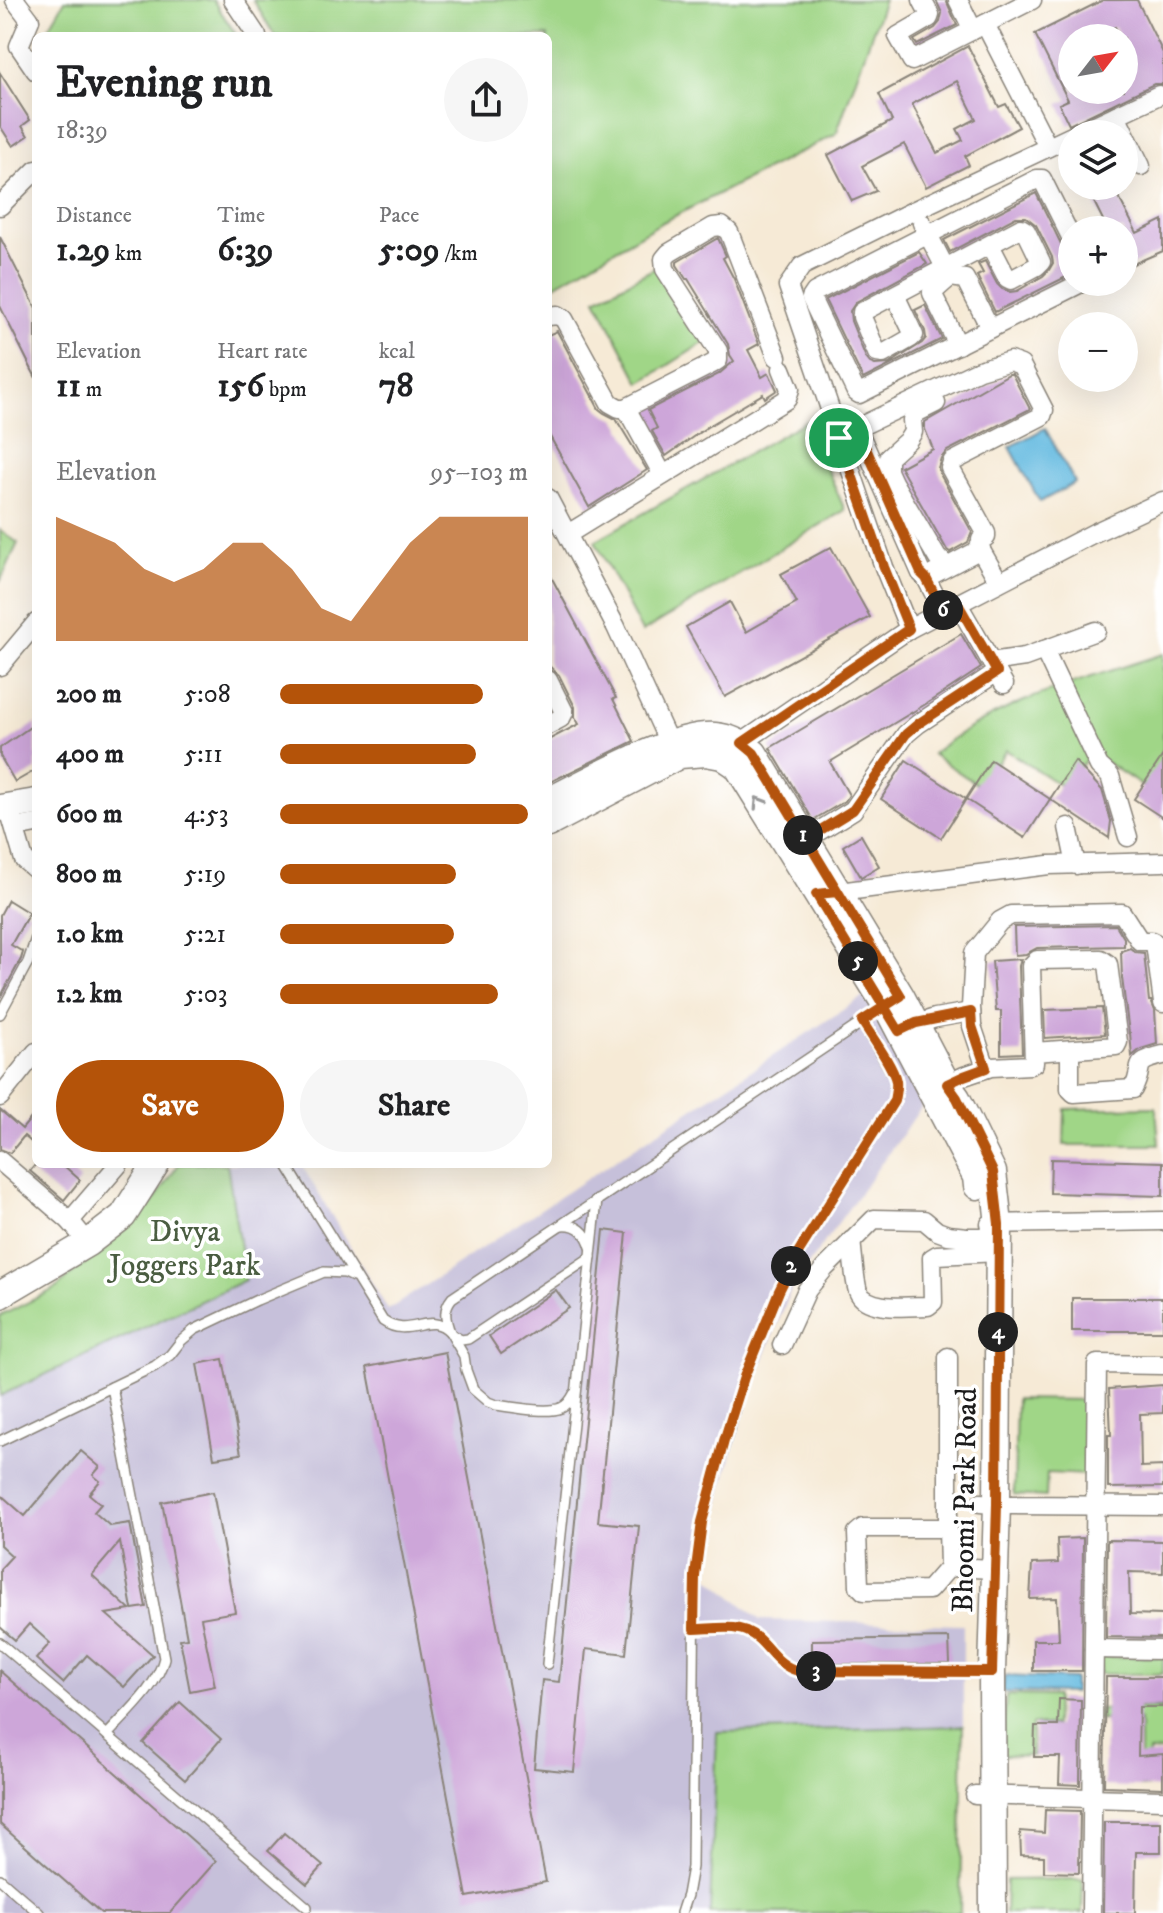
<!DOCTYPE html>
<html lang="en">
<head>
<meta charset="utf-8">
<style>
	:root { --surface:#fff; --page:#f6f6f6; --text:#202124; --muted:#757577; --accent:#b45309 }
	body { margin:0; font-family:"IM FELL DW Pica",serif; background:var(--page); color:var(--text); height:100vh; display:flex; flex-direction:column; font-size:30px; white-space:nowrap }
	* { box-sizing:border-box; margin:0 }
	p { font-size:26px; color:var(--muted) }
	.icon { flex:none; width:44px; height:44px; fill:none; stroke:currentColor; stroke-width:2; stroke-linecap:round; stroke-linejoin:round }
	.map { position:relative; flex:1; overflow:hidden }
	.drawer { position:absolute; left:32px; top:32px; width:520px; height:1136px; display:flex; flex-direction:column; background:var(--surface); border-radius:12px; box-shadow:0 8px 32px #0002 }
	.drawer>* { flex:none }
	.needle { width:52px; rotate:59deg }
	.controls { position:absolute; left:1058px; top:24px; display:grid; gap:16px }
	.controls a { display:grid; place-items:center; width:80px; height:80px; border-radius:50%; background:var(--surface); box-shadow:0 8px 32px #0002; font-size:40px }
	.pin { position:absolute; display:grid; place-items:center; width:68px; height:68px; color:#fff; margin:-34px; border:4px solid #fff; border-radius:50%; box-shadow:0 2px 8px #0007 }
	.km { position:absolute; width:40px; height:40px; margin:-20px; border-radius:50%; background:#222; color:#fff; font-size:22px; line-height:40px; text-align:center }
	.round { display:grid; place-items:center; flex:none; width:84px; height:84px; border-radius:42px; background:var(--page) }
	.overview { display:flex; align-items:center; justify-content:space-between; height:136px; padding:0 24px }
	h1 { font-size:44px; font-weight:700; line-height:60px }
	.figures { display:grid; grid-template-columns:repeat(3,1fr); gap:12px; height:136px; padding:8px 24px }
	.figures div { display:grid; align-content:center }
	.figures b { font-size:34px; font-weight:700 }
	.figures small { font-size:22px; font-weight:400 }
	.figures p { font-size:22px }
	.chart { height:224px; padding:16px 24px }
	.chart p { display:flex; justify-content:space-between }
	.chart svg { width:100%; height:144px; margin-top:8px; fill:var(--accent); opacity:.7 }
	.primary-button { display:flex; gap:16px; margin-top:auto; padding:16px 24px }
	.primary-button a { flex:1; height:92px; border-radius:48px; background:var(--accent); color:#fff; font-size:32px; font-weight:700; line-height:92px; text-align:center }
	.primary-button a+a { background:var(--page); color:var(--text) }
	ul { padding:0 24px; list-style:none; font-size:26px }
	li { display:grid; grid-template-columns:128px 96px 1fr; align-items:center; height:60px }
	li i { height:20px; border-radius:10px; background:var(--accent) }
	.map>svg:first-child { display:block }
</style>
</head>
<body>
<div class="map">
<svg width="1163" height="1913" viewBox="0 0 1163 1913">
	<rect width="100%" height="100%" fill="#fff"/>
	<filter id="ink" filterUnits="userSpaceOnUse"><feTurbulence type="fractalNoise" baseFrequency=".0125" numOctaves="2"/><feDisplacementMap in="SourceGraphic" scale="16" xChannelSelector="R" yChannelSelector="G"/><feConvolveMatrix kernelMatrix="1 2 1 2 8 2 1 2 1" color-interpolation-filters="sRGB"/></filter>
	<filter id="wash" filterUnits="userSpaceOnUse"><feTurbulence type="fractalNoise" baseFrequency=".006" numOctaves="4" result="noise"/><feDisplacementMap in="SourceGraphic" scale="32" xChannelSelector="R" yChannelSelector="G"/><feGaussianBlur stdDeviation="1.8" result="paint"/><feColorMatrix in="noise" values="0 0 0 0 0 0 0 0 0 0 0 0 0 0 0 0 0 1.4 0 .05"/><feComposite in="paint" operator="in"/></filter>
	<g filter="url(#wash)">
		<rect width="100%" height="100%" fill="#f6ead6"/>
		<polygon fill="#c6c0da" points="867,994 926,1101 792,1287 748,1399 722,1488 707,1575 760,1620 963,1625 963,1726 717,1732 710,1913 0,1913 0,1396 245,1280 227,1164 301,1164 388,1310"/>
		<g fill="#a0d687" stroke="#5e7952" stroke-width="2">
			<polygon points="65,0 213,0 237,36 44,36"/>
			<polygon points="253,0 884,0 836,134 661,223 548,289 548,36 275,36"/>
			<polygon points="657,267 705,342 640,383 596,299"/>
			<polygon points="806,421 845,510 642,632 595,541"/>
			<polygon points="0,530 18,543 0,582"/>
			<path d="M 1163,654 L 1163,774 L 1151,792 L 1091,752 L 1066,789 L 1006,750 L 981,787 L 932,754 C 997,701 1084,680 1163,654 Z"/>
			<polygon points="1156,1107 1159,1145 1064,1145 1065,1109"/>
			<polygon points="179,1164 227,1164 245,1280 0,1396 0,1316 55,1289 148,1209"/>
			<polygon points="1016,1399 1089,1400 1087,1475 1047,1473 1046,1497 1014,1495"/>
			<rect x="1100" y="1657" width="63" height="17"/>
			<polygon points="1006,1695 1056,1696 1055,1725 1032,1725 1032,1756 1002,1755"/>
			<polygon points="1163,1708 1163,1751 1149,1752 1147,1787 1140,1787 1140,1720 1098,1720 1099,1709"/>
			<polygon points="963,1726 960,1913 710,1913 717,1732"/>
			<polygon points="1083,1879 1082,1913 1005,1913 1006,1880"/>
		</g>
		<g fill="#63bae0" stroke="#406b7e" stroke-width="2">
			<polygon points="1045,428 1075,483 1040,502 1010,447"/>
			<polygon points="1004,1676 1074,1679 1074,1693 1003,1692"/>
		</g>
		<g id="blocks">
			<g fill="#cda6d9" fill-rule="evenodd">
				<polygon points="936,0 946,0 957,25 917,45 914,40 935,28 940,22 942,13"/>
				<path d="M 1103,0 L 1137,0 L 1163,53 L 1163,84 L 1154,84 L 1069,125 L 1059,104 L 1068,100 L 1035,34 ZM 1115,27 L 1120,38 L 1124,38 L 1124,46 L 1134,67 L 1124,72 L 1124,90 L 1072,90 L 1072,38 L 1093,38 Z"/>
				<path d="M 968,46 L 999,107 L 1006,104 L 1019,127 L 965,156 L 969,165 L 926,187 L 904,144 L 862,166 L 876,191 L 852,201 L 828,155 L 892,121 L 879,94 ZM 957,81 L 976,119 L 957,129 L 963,140 L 937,153 L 912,104 Z"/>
				<polygon points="0,73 30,120 22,126 28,136 13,146 0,126"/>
				<polygon points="1086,186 1113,186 1137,233 1163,220 1163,251 1124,268 1124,230 1108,230"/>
				<polygon points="1036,193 1061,244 1066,249 1072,251 1072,274 995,312 977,276 983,273 978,264 985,261 997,284 1002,289 1010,292 1017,291 1043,276 1049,270 1053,263 1052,257 1036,225 1026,217 1016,217 950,252 944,240"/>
				<polygon points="0,237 36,308 36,378 0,306"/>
				<polygon points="718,238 726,256 723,258 734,279 759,344 748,350 762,377 769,373 777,390 765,398 763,394 707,427 666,456 652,431 657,428 648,410 719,374 734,361 730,355 728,344 688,279 686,279 677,265 677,262"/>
				<polygon points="919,252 927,264 856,302 850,311 851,321 866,358 870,363 875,365 889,364 922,343 926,338 925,331 915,310 925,305 942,339 863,379 825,300"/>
				<polygon points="557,331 599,409 604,413 616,419 647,470 589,507 548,433 548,335"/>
				<polygon points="1009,374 1012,374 1030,409 947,451 941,458 938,468 940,474 972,532 968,542 950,552 947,550 900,467 933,449 925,429 925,422"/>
				<polygon points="831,547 870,617 725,697 686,627 730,602 746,632 797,603 781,574"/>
				<polygon points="548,571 616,698 613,699 634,741 548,783 548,740 579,724 575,717 575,707 559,675 548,665"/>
				<polygon points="961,634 981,668 929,702 830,762 849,795 845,801 813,820 770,748"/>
				<polygon points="36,723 36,770 15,782 0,756 0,748"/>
				<polygon points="1163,755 1163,818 1134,799"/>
				<polygon points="906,760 966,799 941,838 881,799"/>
				<polygon points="991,760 1050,799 1025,838 966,799"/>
				<polygon points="1075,761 1102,790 1111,821 1109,838 1050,799"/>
				<polygon points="861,835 879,866 861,877 843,846"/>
				<polygon points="8,900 29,913 11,945 23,952 21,959 0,998 0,915"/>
				<polygon points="1116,925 1124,938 1124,946 1037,948 1026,954 1015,955 1014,927"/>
				<polygon points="1130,948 1135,952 1144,953 1149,1001 1151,1001 1155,1011 1157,1044 1141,1049 1132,1056 1130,1033 1129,1033 1122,978 1121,951"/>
				<polygon points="1021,959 1019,966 1022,1053 1001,1054 1001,1011 996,1011 992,961"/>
				<polygon points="1102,1008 1105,1034 1045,1038 1044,1010"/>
				<polygon points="0,1110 22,1129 36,1112 36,1146 24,1136 10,1153 0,1149"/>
				<polygon points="1051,1159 1163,1162 1163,1196 1050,1193"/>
				<polygon points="36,1164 62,1164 80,1180 64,1200 30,1171"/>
				<polygon points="604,1230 627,1233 598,1522 639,1526 626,1654 586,1649 574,1772 534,1768 542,1680 559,1682"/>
				<polygon points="556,1290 569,1308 501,1354 489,1336"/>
				<rect x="1072" y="1298" width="91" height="33"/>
				<polygon points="445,1352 546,1882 467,1897 367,1367"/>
				<polygon points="223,1359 241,1454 214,1458 197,1364"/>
				<polygon points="1163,1385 1163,1413 1140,1414 1141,1467 1163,1466 1163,1487 1108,1488 1108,1435 1111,1435 1109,1389"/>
				<polygon points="81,1451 100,1467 93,1475 100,1481 89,1494 101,1504 94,1512 110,1526 130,1523 146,1607 132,1609 120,1542 92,1575 130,1610 106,1614 153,1655 124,1687 87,1655 63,1683 36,1659 50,1643 29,1624 15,1640 0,1627 0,1569 12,1556 0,1545 0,1494 25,1516"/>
				<polygon points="213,1492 235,1612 201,1618 215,1686 190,1691 180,1639 187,1638 162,1502"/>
				<polygon points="1083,1538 1082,1671 1033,1671 1033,1640 1059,1640 1057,1598 1030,1599 1032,1564 1058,1563 1057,1539"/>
				<polygon points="1107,1540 1163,1541 1163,1573 1129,1572 1130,1614 1163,1615 1163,1638 1106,1637"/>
				<polygon points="949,1638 950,1664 812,1664 812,1640"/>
				<polygon points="0,1671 216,1861 170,1913 101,1913 0,1824"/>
				<polygon points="1106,1677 1163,1677 1163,1707 1139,1707 1138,1756 1163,1754 1163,1788 1104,1786"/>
				<polygon points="1059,1699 1081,1700 1080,1785 1059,1784 1060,1757 1034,1757 1035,1726 1058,1726"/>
				<polygon points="180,1702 221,1739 185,1780 143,1743"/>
				<polygon points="1045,1810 1080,1811 1079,1873 1044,1872 1044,1856 1021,1855 1020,1831 1044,1833"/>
				<polygon points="1104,1822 1161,1822 1161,1852 1136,1852 1135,1913 1103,1913"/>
				<polygon points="284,1833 323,1866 307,1884 268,1851"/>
			</g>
		</g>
	</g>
	<g filter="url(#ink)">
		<use href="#blocks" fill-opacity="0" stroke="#898379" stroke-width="2"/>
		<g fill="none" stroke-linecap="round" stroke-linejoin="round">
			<defs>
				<g id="lane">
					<polyline points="0,1014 28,962 36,938"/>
					<path d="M 286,1164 L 383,1321 C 410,1340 429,1310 450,1332 C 445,1319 443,1309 452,1298 L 885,1007"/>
					<path d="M 561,1225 C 577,1223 587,1233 591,1247"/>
					<path d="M 450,1332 L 464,1356 L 466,1370 L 473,1389 L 488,1402 L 496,1405 C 512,1407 547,1414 561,1408 C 568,1405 571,1400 574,1394"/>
					<polyline points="453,1335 461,1340 468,1339 591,1257"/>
					<polyline points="0,1441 155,1366 170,1355 181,1341 194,1330 257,1300 324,1272 345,1273 353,1277"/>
					<path d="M 694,1629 C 710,1629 731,1625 746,1631 C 768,1640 773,1664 798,1671 L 991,1672"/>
					<polyline points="0,1643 307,1907"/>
					<polyline points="547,1664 597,1200"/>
					<path d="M 107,1735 C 126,1714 158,1686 164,1658 L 112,1387"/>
					<polyline points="0,1879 39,1913"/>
					<polyline points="681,1913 687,1895 692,1867 695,1576 702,1522 744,1377 779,1291 799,1251 894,1101 896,1080 862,1021"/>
				</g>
				<g id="street">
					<polyline points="15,0 30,20 19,46 36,71"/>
					<polyline points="233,0 257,36"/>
					<polyline points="922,0 930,15 929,18 898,36 912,61 1032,0"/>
					<polyline points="958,0 973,30"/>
					<polyline points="985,24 1048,147"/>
					<polyline points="1116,115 1141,166"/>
					<polyline points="1076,134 1159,95"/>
					<polyline points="0,206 36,170"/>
					<polyline points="922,223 950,277 965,279 990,328"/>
					<polyline points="1072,239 1042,179 1037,179 815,292 811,298 856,392 859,394 1083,282"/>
					<polyline points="950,277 932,293 958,345"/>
					<polyline points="895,295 914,335 911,338 883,354 877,353 862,317 862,312 1021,228 1026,231 1041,262 1037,266 1011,280 1007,278 990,245"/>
					<polyline points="548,316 558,315 564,319 610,403 619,408 626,408 712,364 718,360 718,351 665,269 664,259 669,253 713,227 722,226 729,232 777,357"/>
					<polyline points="936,403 916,413 912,420 913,432 908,440 888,458 888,471 893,482 938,559 942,561"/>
					<polyline points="626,408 663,475"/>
					<polyline points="857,428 921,573 926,578 981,549"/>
					<polyline points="839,438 857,428 979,370 1010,361 1021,365 1044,410 1042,416 952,462 950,468 986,533 986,537 981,540"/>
					<polyline points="548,498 616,627 674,754"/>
					<polyline points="568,534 787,399 790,389 782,369"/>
					<polyline points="979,547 999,582"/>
					<polyline points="926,578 943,611"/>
					<polyline points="958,604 1004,684"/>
					<polyline points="909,629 884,567 788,286 802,266 915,210 1072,136"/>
					<polyline points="1044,650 1099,766 1110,776 1128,837"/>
					<polyline points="991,662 1025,657 1096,631"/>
					<polyline points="0,666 36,623"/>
					<polyline points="548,680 564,712 561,718 548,725"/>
					<polyline points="733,749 909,629 1094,533 1163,501"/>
					<polyline points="8,806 24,860 36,870"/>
					<polyline points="1068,827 1076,865"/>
					<polyline points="15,828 36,824"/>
					<polyline points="806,839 853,810 906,734 918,724 997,672"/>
					<polyline points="831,893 1049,865 1163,862"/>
					<polyline points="908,1027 935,1018 971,1012"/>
					<path d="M 1070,1050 L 1070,1089 L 1074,1093 L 1133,1089 C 1146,1066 1129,1063 1163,1055"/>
					<polyline points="986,1068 972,1026 971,1007 974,953 1000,921 1011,915 1122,913 1140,941 1151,941 1155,943 1163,1003"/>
					<polyline points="937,1089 964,1076 991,1067 1030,1065 1034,1063 1031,966 1037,960 1101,959 1108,964 1118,1042 1116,1046 1034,1052"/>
					<polyline points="0,1097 36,1052"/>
					<polyline points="0,1161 70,1221"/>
					<polyline points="990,1224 1163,1221"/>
					<path d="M 851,1241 C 853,1254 854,1279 858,1291 C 866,1312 909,1306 928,1306 L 933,1302 L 932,1258 L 937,1255 L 999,1252"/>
					<polyline points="88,1243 70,1221 119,1164"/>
					<polyline points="782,1345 807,1290 824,1269 874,1219 924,1220 937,1231 948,1235 967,1237 999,1237"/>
					<polyline points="948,1357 948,1528"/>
					<polyline points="980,1503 1008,1505 1163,1506"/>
					<polyline points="949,1567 948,1528 863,1528 857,1533 859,1586 864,1591 929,1590 949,1567 995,1569"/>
					<polyline points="1094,1649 1163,1650"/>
					<polyline points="975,1795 1163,1800"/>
					<polyline points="1091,1913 1097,1364 1163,1365"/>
				</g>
				<g id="secondary">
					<path d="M 548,801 C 589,781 671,733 715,736 C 729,737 743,744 754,753 L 901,996 L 947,1084 L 957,1098 L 993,1172 L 999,1224 L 997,1504 L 992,1672 L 993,1913"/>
					<polyline points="0,808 36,802"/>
					<polyline points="548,824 680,755 706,753 722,756 737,766 886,1006 976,1177 977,1186"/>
					<polyline points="0,1295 88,1243 123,1216 156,1164"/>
				</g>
			</defs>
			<use href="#lane" stroke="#898379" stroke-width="12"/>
			<use href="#street" stroke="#898379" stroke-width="21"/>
			<use href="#secondary" stroke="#898379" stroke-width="29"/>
			<use href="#lane" stroke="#fff" stroke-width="9"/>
			<use href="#street" stroke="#fff" stroke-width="18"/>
			<use href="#secondary" stroke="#fff" stroke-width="26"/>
		</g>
		<defs><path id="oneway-chevron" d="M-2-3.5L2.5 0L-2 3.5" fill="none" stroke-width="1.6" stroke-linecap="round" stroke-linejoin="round" transform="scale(2)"/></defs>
		<use stroke="#999" href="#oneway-chevron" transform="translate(759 802) rotate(-122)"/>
	</g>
	<g fill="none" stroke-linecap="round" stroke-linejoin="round" filter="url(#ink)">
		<defs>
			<path id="route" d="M 839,438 L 884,567 L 909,629 L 742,743 L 754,753 L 901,996 C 888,1004 875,1013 862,1021 C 871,1036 893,1066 896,1081 C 897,1087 895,1095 894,1101 L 799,1251 L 779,1291 L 744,1377 L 724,1441 L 702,1522 L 695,1576 L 694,1629 C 710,1629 731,1625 746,1631 C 768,1640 772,1664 798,1671 L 992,1672 L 997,1504 L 999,1224 L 993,1172 L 957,1098 L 947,1084 L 964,1076 L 986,1068 L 972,1026 L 971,1012 L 916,1023 L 899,1031 L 816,894 L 838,892 L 806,839 L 853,810 L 906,734 L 918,724 L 997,672 L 958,604 L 943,611 L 926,578 L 921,573 L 857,428 L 839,438"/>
		</defs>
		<use href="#route" stroke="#fff" stroke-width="16"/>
		<use href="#route" stroke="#b45309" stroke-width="10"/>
	</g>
	<g text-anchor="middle" stroke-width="7" stroke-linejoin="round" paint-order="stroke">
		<g font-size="30" fill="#4a5d41" stroke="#fff">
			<text x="185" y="1241">Divya<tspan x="185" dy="34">Joggers Park</tspan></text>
		</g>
		<g font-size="30" fill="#1c1c1c" stroke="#fff">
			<text transform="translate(964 1500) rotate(-89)" y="10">Bhoomi Park Road</text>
		</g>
	</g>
</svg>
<div class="controls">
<a><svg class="needle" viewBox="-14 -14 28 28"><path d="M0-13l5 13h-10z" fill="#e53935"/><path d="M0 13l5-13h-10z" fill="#757577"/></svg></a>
<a><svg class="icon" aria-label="layers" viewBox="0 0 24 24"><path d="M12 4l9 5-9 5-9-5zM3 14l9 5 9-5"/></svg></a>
<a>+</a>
<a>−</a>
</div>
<div class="pin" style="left:839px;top:438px;background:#1e9e55"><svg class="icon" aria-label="arrive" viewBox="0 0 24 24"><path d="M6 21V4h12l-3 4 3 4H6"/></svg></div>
<b class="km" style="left:803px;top:835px">1</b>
<b class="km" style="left:791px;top:1266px">2</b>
<b class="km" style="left:816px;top:1671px">3</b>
<b class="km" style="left:998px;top:1332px">4</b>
<b class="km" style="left:858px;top:961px">5</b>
<b class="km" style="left:943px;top:610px">6</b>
<section class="drawer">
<div class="overview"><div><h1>Evening run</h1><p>18:39</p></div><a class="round"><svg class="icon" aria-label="share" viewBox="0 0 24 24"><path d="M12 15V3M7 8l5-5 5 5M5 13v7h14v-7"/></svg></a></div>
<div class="figures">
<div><p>Distance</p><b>1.29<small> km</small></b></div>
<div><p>Time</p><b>6:39</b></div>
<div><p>Pace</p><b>5:09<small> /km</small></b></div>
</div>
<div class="figures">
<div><p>Elevation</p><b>11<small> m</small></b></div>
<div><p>Heart rate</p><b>156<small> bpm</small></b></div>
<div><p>kcal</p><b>78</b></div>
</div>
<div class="chart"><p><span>Elevation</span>95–103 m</p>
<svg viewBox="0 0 160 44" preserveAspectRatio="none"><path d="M0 44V6L10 10L20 14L30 22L40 26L50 22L60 14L70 14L80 22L90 34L100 38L110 26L120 14L130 6L140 6L150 6L160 6V44z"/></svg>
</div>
<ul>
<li><b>200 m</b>5:08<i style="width:82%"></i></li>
<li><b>400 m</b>5:11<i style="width:79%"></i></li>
<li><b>600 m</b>4:53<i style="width:100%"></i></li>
<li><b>800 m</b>5:19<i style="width:71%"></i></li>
<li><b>1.0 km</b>5:21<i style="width:70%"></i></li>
<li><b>1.2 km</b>5:03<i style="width:88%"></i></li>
</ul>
<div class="primary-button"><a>Save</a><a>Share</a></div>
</section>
</div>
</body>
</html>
